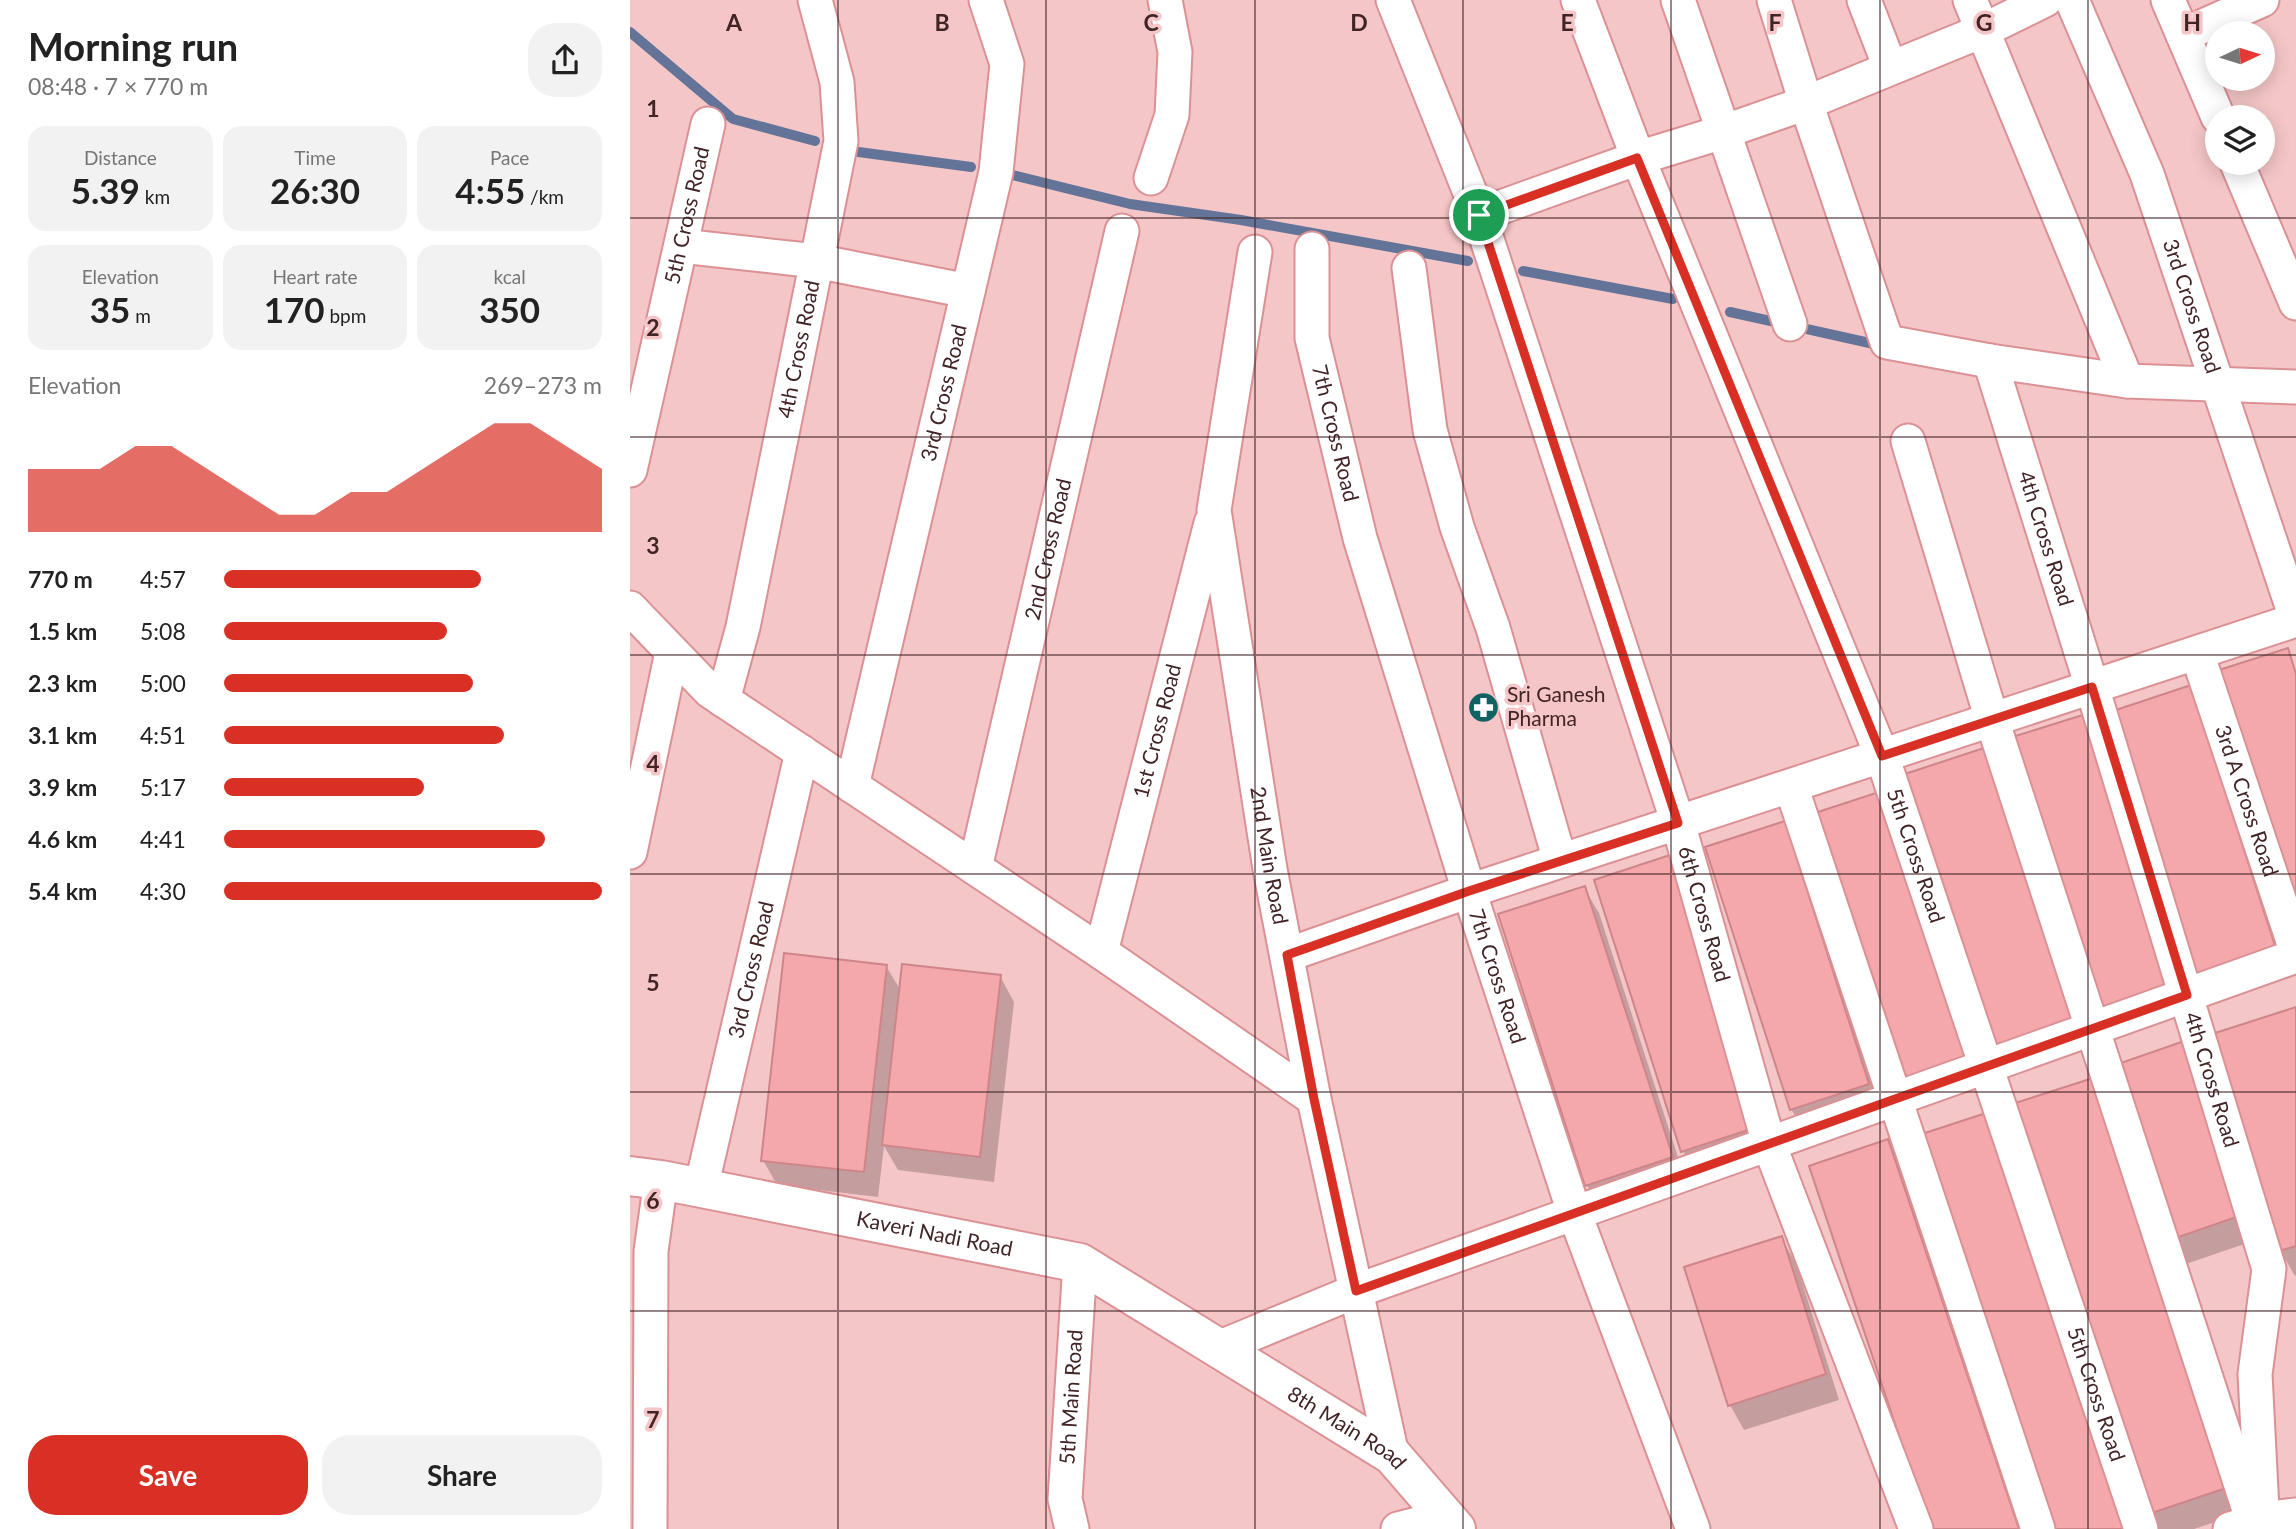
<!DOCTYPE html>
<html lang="en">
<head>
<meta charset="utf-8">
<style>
	:root { --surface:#fff; --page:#f2f2f2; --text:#222; --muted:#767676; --accent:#d93025 }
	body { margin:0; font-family:Lato,sans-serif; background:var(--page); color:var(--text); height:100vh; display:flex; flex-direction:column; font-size:26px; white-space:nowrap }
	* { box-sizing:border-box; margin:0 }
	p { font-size:23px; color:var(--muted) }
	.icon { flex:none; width:38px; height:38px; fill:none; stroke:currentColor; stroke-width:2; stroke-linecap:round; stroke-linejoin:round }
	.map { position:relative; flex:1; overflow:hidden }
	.details { display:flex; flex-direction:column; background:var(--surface); width:630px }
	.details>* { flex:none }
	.needle { width:46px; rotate:86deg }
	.buttons { position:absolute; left:1575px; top:21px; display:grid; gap:14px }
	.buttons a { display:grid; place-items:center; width:70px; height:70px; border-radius:50%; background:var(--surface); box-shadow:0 4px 18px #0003; font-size:35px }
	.pin { position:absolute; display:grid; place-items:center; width:60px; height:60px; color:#fff; margin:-30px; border:4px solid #fff; border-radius:50%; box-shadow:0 2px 7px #0007 }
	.round { display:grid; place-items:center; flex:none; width:74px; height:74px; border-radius:28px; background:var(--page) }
	.summary { display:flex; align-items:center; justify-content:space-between; height:119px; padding:0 28px }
	h1 { font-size:38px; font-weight:700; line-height:52px }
	.figures { display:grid; grid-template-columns:repeat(3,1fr); gap:10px; height:119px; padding:7px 28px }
	.figures div { display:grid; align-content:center; border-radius:18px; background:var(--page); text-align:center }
	.figures b { font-size:35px; font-weight:700 }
	.figures small { font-size:19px; font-weight:400 }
	.figures p { font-size:19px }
	.chart { height:196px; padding:14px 28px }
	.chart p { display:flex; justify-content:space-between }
	.chart svg { width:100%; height:126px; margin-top:7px; fill:var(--accent); opacity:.7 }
	.cta { display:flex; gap:14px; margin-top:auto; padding:14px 28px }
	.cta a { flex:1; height:80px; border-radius:28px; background:var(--accent); color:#fff; font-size:28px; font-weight:700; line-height:80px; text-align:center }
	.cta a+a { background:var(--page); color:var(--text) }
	ul { padding:0 28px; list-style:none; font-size:23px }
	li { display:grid; grid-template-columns:112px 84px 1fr; align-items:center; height:52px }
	li i { height:18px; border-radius:9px; background:var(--accent) }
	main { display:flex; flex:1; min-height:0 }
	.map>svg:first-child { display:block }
</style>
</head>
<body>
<main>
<section class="details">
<div class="summary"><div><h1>Morning run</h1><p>08:48 · 7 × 770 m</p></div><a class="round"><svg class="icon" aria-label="share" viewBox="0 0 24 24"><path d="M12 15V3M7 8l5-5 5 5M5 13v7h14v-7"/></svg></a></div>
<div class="figures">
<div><p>Distance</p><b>5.39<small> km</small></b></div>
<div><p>Time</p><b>26:30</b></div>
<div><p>Pace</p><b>4:55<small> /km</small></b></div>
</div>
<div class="figures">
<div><p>Elevation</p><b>35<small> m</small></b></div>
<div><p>Heart rate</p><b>170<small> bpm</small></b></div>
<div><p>kcal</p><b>350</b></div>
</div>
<div class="chart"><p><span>Elevation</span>269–273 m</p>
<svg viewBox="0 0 160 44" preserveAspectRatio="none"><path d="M0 44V22L10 22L20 22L30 14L40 14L50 22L60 30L70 38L80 38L90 30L100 30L110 22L120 14L130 6L140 6L150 14L160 22V44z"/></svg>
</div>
<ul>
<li><b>770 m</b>4:57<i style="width:68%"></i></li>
<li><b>1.5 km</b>5:08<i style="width:59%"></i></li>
<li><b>2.3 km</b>5:00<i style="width:66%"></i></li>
<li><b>3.1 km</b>4:51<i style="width:74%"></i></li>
<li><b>3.9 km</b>5:17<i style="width:53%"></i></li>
<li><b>4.6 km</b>4:41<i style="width:85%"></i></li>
<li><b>5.4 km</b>4:30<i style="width:100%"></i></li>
</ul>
<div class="cta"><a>Save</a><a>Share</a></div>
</section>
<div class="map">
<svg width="1666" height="1529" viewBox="0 0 1666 1529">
	<rect width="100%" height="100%" fill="#f5c6c7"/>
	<g fill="#0003">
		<polygon points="1560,687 1659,974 1578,1001"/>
		<polygon points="1154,823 1169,848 1253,1109 1176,1134 1161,1109"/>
		<polygon points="966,882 1144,1151 1068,1176 1053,1151"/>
		<polygon points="954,888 969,913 1056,1182 972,1210 957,1185"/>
		<polygon points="256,966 271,991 370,976 384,1002 364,1182 268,1170 254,1146 248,1197 147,1185 133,1160"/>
		<polygon points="1666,1009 1666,1275 1665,1276 1650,1250"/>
		<polygon points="1465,1047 1377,1075 1363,1050"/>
		<polygon points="1481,1068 1632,1238 1553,1265"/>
		<polygon points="1381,1107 1612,1513 1564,1529 1526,1529"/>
		<polygon points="1258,1141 1272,1166 1393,1529 1302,1529"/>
		<polygon points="1151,1238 1166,1263 1209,1400 1114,1430 1100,1405"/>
	</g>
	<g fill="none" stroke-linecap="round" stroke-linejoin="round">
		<g stroke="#647498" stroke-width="10">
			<polyline points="0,32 103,119 185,141"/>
			<polyline points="221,151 341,167"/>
			<polyline points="374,173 500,204 611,220 838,261"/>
			<polyline points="893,271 1043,299"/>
			<polyline points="1100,312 1253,346"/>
		</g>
	</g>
	<g fill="#f5a8ac" stroke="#ce8589" stroke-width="2">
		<polygon points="1658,648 1666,674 1666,922 1586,671"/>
		<polygon points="1561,685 1646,949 1562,976 1477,713"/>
		<polygon points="1456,714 1543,985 1463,1011 1376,739"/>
		<polygon points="1363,745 1452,1022 1361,1051 1272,775"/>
		<polygon points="1252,791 1338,1061 1268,1084 1182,814"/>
		<polygon points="1155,821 1239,1084 1160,1110 1075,847"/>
		<polygon points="1043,854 1130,1126 1051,1152 964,880"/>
		<polygon points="955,886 1043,1157 955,1186 868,914"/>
		<polygon points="154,953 257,965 234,1172 131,1161"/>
		<polygon points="272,964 371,975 350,1157 252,1145"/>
		<polygon points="1666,1007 1666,1246 1649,1251 1579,1035"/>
		<polygon points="1560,1039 1618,1213 1537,1241 1479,1067"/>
		<polygon points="1463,1078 1599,1487 1516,1515 1379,1105"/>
		<polygon points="1362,1111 1502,1529 1417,1529 1286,1136"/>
		<polygon points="1258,1139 1389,1529 1300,1529 1179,1166"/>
		<polygon points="1152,1236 1196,1374 1098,1406 1054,1267"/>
	</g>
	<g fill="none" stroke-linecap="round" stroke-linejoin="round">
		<defs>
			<g id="street">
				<path id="s1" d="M 763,0 L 849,215 L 1048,823 L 1139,1144 L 1286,1529"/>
				<path id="s2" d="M 948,0 L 1008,158 L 1252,756 L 1511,1529"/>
				<polyline points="1048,0 1160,324"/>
				<polyline points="1144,0 1176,103 1257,342 1360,361 1497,381 1666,387"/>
				<polyline points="1234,0 1260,67"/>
				<polyline points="1340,0 1497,381"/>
				<path id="s3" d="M 1442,0 L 1517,174 L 1666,618"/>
				<polyline points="1538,0 1588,117"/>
				<polyline points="1553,35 1632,0"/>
				<polyline points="1607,163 1666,303"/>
				<polyline points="521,178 542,115 545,52 535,0"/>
				<polyline points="849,215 1008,158 1093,132 1176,103 1352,31 1415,0"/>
				<polyline points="51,246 186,261 338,291"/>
				<path id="s4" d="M 682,249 L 682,338 L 730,538 L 839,891 L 944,1212 L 1063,1529"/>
				<path id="s5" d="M 625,252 L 584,510 L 640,869 L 684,1099 L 762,1455"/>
				<polyline points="779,268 800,430 827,527 863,628 930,861"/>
				<path id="s6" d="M 1360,361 L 1462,687 L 1639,1269 L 1625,1374 L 1633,1529"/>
				<polyline points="1278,441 1362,720 1621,1516"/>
				<path id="s7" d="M 0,470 L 78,124"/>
				<polyline points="0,608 80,691 471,952 684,1099"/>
				<path id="s8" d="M 1567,653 L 1666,950"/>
				<path id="s9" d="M 93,700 L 113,627 L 211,141 L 207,82 L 185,0"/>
				<path id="s10" d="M 222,786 L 366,172 L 377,64 L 356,0"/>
				<polyline points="1161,786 1408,1529"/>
				<polyline points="0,852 42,652"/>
				<path id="s11" d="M 345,868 L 492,231"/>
				<path id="s12" d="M 471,952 L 581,523"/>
				<polyline points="657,955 839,891 1666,620"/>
				<path id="s13" d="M 71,1188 L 172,752"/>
				<polyline points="588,1348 726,1291 1666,956"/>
				<polyline points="20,1529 21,1251 31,1180"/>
				<path id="s14" d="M 442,1529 L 435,1499 L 450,1263"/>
				<polyline points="768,1529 815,1517"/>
				<polyline points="1600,1529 1633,1519 1666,1515"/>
			</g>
			<g id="secondary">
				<path id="s15" d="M 0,1176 L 31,1180 L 450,1263 L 762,1455 L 826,1529"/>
			</g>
		</defs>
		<use href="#street" stroke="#db9194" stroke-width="37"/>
		<use href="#secondary" stroke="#db9194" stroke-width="42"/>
		<use href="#street" stroke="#fff" stroke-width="33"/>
		<use href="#secondary" stroke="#fff" stroke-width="38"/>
	</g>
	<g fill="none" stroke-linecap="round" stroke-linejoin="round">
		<defs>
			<polygon id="route" points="1007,158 1252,756 1462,687 1557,995 726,1291 684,1099 657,955 839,891 1048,823 849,215"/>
		</defs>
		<use href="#route" stroke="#fff" stroke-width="14"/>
		<use href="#route" stroke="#d93025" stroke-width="9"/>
	</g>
	<path fill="none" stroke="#422426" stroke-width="2" stroke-opacity="0.55" d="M 208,0 L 208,1529M 416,0 L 416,1529M 625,0 L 625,1529M 833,0 L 833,1529M 1041,0 L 1041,1529M 1250,0 L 1250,1529M 1458,0 L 1458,1529M 0,218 L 1666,218M 0,437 L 1666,437M 0,655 L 1666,655M 0,874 L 1666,874M 0,1092 L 1666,1092M 0,1311 L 1666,1311"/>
	<defs>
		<symbol id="pharmacy-disc" viewBox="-11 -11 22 22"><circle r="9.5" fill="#126263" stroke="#f5c6c7"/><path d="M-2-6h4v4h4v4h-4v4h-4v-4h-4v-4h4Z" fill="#fff"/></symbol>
	</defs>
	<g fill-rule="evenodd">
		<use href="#pharmacy-disc" x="836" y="690" width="35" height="35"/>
	</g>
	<g text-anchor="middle" stroke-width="7" stroke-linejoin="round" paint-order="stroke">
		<g font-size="21" fill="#422426" stroke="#f5c6c7">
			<text dy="7" stroke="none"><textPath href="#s7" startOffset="261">5th Cross Road</textPath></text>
			<text dy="7" stroke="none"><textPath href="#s3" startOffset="329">3rd Cross Road</textPath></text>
			<text dy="7" stroke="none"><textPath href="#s9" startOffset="359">4th Cross Road</textPath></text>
			<text dy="7" stroke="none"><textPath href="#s10" startOffset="404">3rd Cross Road</textPath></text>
			<text dy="7" stroke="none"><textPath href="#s4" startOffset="187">7th Cross Road</textPath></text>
			<text dy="7" stroke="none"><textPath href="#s6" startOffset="186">4th Cross Road</textPath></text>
			<text dy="7" stroke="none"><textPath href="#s11" startOffset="327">2nd Cross Road</textPath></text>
			<text dy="7" stroke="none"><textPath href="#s12" startOffset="228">1st Cross Road</textPath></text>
			<text dy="7" stroke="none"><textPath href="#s8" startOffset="156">3rd A Cross Road</textPath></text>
			<text dy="7" stroke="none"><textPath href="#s5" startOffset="611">2nd Main Road</textPath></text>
			<text dy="7" stroke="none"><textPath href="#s2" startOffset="920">5th Cross Road</textPath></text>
			<text dy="7" stroke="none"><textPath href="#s1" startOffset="966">6th Cross Road</textPath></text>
			<text dy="7" stroke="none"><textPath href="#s13" startOffset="224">3rd Cross Road</textPath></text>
			<text dy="7" stroke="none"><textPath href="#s4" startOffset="754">7th Cross Road</textPath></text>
			<text dy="7" stroke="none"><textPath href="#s6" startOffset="752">4th Cross Road</textPath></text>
			<text dy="7" stroke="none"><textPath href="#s15" startOffset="310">Kaveri Nadi Road</textPath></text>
			<text dy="7" stroke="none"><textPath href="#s2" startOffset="1488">5th Cross Road</textPath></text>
			<text dy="7" stroke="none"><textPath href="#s14" startOffset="133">5th Main Road</textPath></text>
			<text dy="7" stroke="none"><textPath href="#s15" startOffset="772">8th Main Road</textPath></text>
		</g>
		<g font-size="21" fill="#422426" stroke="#f5c6c7" text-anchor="start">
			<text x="877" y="702">Sri Ganesh<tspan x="877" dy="24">Pharma</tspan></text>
		</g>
	</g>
	<g font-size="23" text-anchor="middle" font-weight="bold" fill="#422426" stroke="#f5c6c7" stroke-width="7" stroke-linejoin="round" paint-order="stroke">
		<text x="104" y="31">A</text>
		<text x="312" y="31">B</text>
		<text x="521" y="31">C</text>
		<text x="729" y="31">D</text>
		<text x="937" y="31">E</text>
		<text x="1145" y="31">F</text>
		<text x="1354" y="31">G</text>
		<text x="1562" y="31">H</text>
		<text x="23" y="117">1</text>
		<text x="23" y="336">2</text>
		<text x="23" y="554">3</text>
		<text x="23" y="772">4</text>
		<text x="23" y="991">5</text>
		<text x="23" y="1209">6</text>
		<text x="23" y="1428">7</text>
	</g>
</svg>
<div class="buttons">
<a><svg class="needle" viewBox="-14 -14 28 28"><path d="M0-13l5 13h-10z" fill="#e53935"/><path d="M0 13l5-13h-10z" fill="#767676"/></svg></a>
<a><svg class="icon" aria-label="layers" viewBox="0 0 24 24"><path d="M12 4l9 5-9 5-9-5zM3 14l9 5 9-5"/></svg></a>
</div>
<div class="pin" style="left:849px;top:215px;background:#1e9e55"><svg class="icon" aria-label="arrive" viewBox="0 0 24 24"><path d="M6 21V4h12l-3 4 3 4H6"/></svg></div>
</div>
</main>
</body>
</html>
